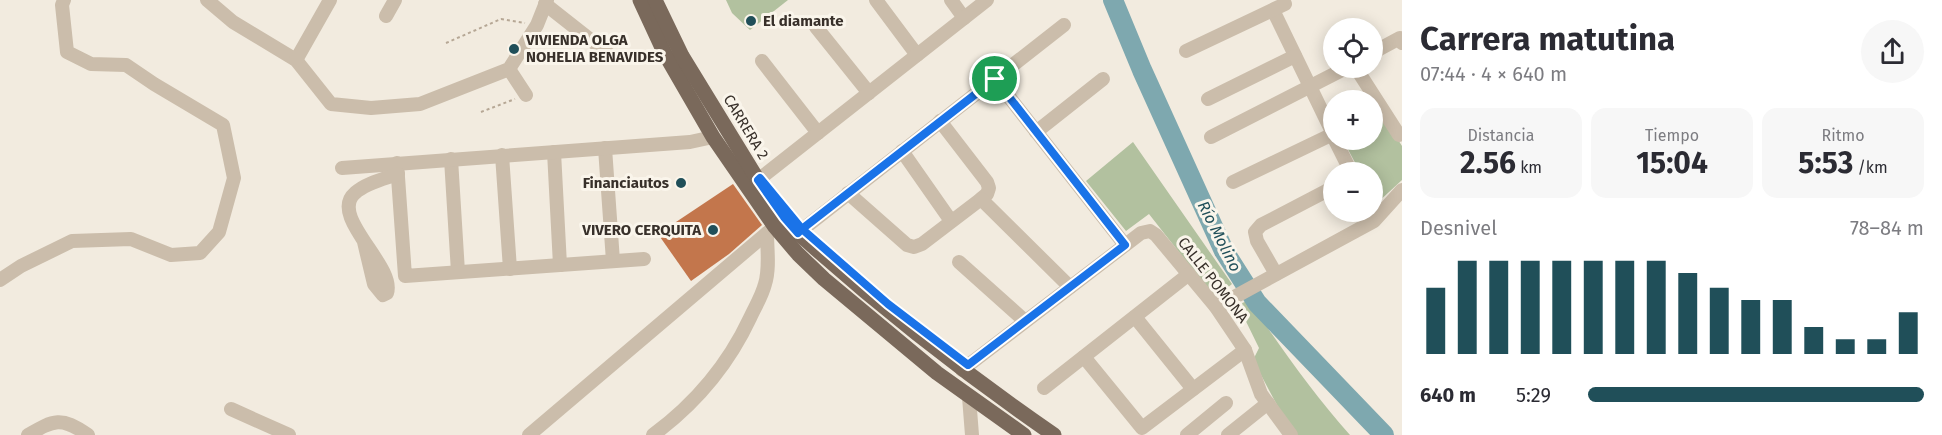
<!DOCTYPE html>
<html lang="es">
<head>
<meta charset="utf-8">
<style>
	:root { --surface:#fff; --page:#f7f7f7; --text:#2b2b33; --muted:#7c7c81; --accent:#204f59 }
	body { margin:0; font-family:"Fira Sans",sans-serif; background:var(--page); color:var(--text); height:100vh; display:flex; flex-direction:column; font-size:22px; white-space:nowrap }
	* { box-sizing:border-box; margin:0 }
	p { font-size:20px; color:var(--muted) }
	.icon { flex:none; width:33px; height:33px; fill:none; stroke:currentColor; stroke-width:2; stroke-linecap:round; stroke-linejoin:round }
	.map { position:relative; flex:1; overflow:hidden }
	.side { display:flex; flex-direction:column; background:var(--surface); width:540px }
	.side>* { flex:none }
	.fabs { position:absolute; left:1323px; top:18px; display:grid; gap:12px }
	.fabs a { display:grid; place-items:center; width:60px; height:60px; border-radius:50%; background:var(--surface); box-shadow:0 3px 15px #0003; font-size:30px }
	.pin { position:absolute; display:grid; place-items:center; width:51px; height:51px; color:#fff; margin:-26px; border:3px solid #fff; border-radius:50%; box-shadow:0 2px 6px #0007 }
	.round { display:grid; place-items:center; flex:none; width:63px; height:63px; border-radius:32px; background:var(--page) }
	.overview { display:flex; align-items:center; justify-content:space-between; height:102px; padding:0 18px }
	h1 { font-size:33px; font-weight:700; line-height:45px }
	.figures { display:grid; grid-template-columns:repeat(3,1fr); gap:9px; height:102px; padding:6px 18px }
	.figures div { display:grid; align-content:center; border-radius:15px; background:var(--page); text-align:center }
	.figures b { font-size:30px; font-weight:700 }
	.figures small { font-size:16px; font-weight:400 }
	.figures p { font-size:16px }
	.chart { height:168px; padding:12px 18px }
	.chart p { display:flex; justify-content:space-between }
	.chart svg { width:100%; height:108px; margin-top:6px; stroke:var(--accent); stroke-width:6 }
	ul { padding:0 18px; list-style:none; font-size:20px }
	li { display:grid; grid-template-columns:96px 72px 1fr; align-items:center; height:45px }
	li i { height:15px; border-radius:8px; background:var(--accent) }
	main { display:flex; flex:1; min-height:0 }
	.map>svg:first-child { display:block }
</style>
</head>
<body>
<main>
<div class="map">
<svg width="1402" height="435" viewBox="0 0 1402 435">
	<rect width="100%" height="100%" fill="#f2ebdf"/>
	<g fill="#b2c19f">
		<polygon points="726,0 788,0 750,30 732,13"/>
		<polygon points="1379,110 1402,146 1402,180 1376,204 1373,197 1372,172 1360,172 1343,140 1372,140 1373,113"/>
		<polygon points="1133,142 1232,284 1215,298 1149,214 1126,231 1086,181"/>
		<path d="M 1249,300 C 1280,347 1312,392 1350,435 L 1297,435 L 1277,405 L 1253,360 L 1259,348 L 1238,305 Z"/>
	</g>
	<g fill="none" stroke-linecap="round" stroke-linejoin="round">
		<polyline stroke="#7ea8af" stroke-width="20" points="1113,0 1142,70 1224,251 1257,303 1384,435"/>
	</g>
	<polygon fill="#c3764c" points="733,184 762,225 729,254 691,281 658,234"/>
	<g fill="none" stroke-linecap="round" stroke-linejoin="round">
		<g stroke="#b6a795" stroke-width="2" stroke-dasharray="3 3" stroke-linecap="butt">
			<polyline points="446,43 501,19 525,23"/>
			<polyline points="481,112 515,99"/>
		</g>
		<g stroke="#cbbdab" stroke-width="14">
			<polyline points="207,0 233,22 296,60 331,104 371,108 420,104 509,69 537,25 547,0"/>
			<polyline points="876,0 917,55"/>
			<polyline points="951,0 964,18"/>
			<polyline points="545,4 611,56"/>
			<polyline points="1273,10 1334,136"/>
			<polyline points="386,16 395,0"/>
			<polyline points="816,27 869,93"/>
			<polyline points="1186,51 1285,4"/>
			<polyline points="1372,53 1400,38 1402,43"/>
			<polyline points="296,60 330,0"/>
			<polyline points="762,61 818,133"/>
			<polyline points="1356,68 1399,135"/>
			<polyline points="509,69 526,95"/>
			<polyline points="995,79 1125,245"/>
			<polyline points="1208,99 1295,56"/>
			<polyline points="1036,132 1103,79"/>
			<polyline points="1211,137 1346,68"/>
			<polyline points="1335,140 1351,172"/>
			<polyline points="605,148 613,261"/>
			<polyline points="902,151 951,221"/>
			<polyline points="554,152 560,265"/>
			<polyline points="502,155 510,269"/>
			<polyline points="451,159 458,272"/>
			<polyline points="397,163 405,276 644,259"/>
			<polyline points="342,168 690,142 713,137"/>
			<polyline points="758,180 987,0"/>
			<polyline points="1233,182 1333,134"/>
			<polyline points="848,193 907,245 914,247 922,244 981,199 987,194 989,188 987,182 940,121"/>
			<polyline points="981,199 1070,287"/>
			<polyline points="798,233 1064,25"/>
			<path d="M 364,242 L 374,284 L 383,295 L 387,293 C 396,266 328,216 355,193 C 366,183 384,179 398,174"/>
			<polyline points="959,262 1025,321"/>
			<polyline points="1276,274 1257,241 1255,232 1261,225 1334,187"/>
			<polyline points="0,280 21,266 72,241 131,239 171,255 200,253 219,232 234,178 223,125 154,84 126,65 91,64 67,52 62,5 64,0"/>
			<polyline points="1216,307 1374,221 1402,190"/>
			<polyline points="1135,317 1193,389"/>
			<polyline points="1084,357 1142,428 1245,350"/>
			<polyline points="962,370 1141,233 1150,231 1156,235 1216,307 1245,350 1261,394 1291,435"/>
			<polyline points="1044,388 1189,274"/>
			<polyline points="969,397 972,435"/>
			<polyline points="231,409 289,435"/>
			<path d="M 28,435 C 54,420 61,416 88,435"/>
			<polyline points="529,435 767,233"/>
			<path d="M 653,435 C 695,404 728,365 750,318 C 755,307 762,296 765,284 C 770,268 767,249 767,233 L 771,230"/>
			<polyline points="1187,435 1226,403"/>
			<polyline points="1228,435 1268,403"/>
		</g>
		<g stroke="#7a695b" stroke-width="15">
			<polyline points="640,0 665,54 713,137 775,227 798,254 824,279 937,373 1024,435"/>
			<path d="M 655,0 L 682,56 L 758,180 L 784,217 L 798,233 C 879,306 964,373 1054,435"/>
		</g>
	</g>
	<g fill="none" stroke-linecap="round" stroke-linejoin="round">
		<defs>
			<polyline id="route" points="995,79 802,229 760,178 758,180 784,217 798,233 802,229 888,304 968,365 1125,245 995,79"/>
		</defs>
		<use href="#route" stroke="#fff" stroke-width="12"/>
		<use href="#route" stroke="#1a73e8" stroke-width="8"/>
	</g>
	<g fill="#204f59" stroke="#faf5eb" stroke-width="2">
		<circle cx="751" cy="21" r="6"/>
		<circle cx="514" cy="49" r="6"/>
		<circle cx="681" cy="183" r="6"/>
		<circle cx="713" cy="230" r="6"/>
	</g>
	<g text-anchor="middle" stroke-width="6" stroke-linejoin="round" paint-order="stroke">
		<g font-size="15" font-weight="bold" fill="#38302a" stroke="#faf5eb" text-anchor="start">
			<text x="763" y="26">El diamante</text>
			<text x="526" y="45">VIVIENDA OLGA<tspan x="526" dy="17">NOHELIA BENAVIDES</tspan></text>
			<text x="669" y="188" text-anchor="end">Financiautos</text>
			<text x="701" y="235" text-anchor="end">VIVERO CERQUITA</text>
		</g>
		<g font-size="15" fill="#38302a" stroke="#faf5eb">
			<text transform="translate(746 127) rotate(59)" y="5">CARRERA 2</text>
			<text transform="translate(1213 280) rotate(52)" y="5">CALLE POMONA</text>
		</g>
		<g font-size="16" font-style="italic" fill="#204f59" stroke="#faf5eb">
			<text transform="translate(1220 236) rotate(63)" y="6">Río Molino</text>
		</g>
	</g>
</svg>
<div class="fabs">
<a><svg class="icon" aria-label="locate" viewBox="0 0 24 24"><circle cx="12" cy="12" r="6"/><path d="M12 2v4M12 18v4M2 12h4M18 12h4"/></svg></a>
<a>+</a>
<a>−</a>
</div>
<div class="pin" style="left:995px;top:79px;background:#1e9e55"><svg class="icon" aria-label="arrive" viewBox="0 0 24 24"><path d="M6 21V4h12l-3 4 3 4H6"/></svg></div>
</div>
<section class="side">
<div class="overview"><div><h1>Carrera matutina</h1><p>07:44 · 4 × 640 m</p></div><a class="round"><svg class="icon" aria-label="share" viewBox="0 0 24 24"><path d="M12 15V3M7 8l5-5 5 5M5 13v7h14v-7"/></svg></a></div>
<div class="figures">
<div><p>Distancia</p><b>2.56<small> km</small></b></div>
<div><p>Tiempo</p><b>15:04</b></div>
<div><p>Ritmo</p><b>5:53<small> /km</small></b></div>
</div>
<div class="chart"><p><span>Desnivel</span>78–84 m</p>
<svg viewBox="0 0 160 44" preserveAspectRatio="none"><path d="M5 44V17M15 44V6M25 44V6M35 44V6M45 44V6M55 44V6M65 44V6M75 44V6M85 44V11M95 44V17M105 44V22M115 44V22M125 44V33M135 44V38M145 44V38M155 44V27"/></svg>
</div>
<ul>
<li><b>640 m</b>5:29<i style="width:100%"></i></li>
</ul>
</section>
</main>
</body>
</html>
